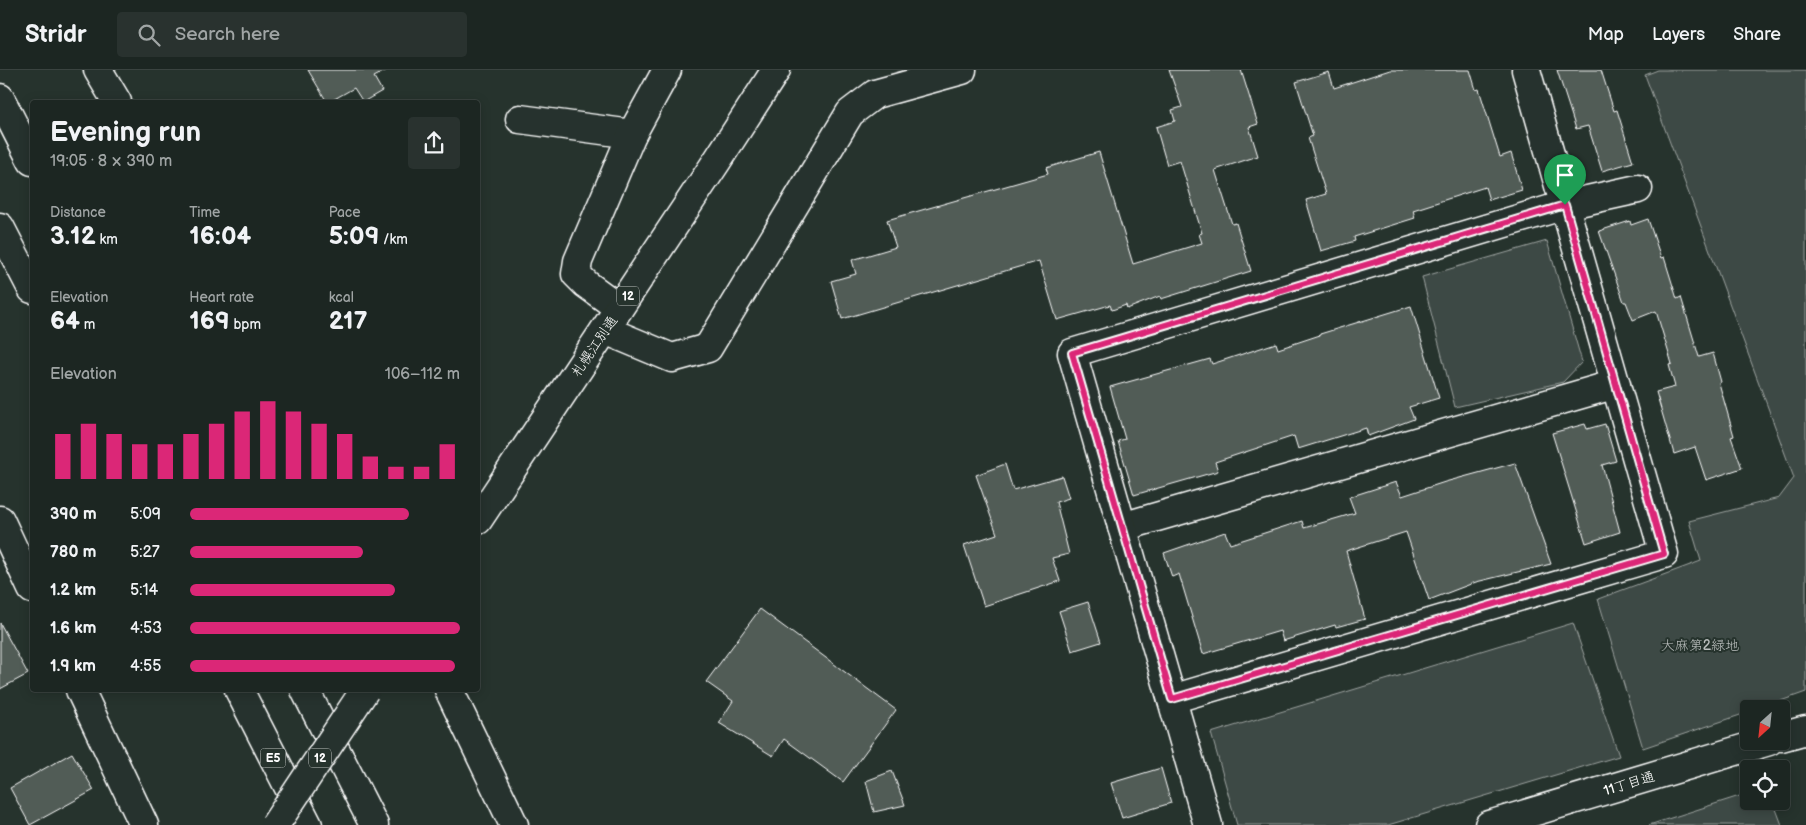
<!DOCTYPE html>
<html lang="en">
<head>
<meta charset="utf-8">
<style>
	:root { --surface:#1c2622; --page:#29322f; --text:#f1f3f6; --muted:#a0a5a5; --line:#3a4340; --accent:#db2777 }
	body { margin:0; font-family:"Balsamiq Sans","Klee One",sans-serif; background:var(--page); color:var(--text); height:100vh; display:flex; flex-direction:column; font-size:19px; white-space:nowrap }
	* { box-sizing:border-box; margin:0 }
	p { font-size:16px; color:var(--muted) }
	.icon { flex:none; width:28px; height:28px; fill:none; stroke:currentColor; stroke-width:2; stroke-linecap:round; stroke-linejoin:round }
	.map { position:relative; flex:1; overflow:hidden }
	.sheet { position:absolute; left:30px; top:30px; width:450px; height:592px; display:flex; flex-direction:column; background:var(--surface); border-radius:5px; box-shadow:0 2px 12px #0003,0 0 0 1px var(--line) }
	.sheet>* { flex:none }
	.needle { width:32px; rotate:207deg }
	.tools { position:absolute; left:1740px; top:630px; display:grid; gap:10px }
	.tools a { display:grid; place-items:center; width:50px; height:50px; border-radius:5px; background:var(--surface); box-shadow:0 2px 12px #0003,0 0 0 1px var(--line); font-size:25px }
	.pin { position:absolute; display:grid; place-items:center; width:42px; height:42px; color:#fff; margin:-51px -21px; border-radius:50% 50% 50% 0; rotate:-45deg; box-shadow:0 0 5px #0007 }
	.pin .icon { rotate:45deg }
	.round { display:grid; place-items:center; flex:none; width:52px; height:52px; border-radius:5px; background:var(--page) }
	.headline { display:flex; align-items:center; justify-content:space-between; height:85px; padding:0 20px }
	h1 { font-size:28px; font-weight:700; line-height:38px }
	.figures { display:grid; grid-template-columns:repeat(3,1fr); gap:8px; height:85px; padding:5px 20px }
	.figures div { display:grid; align-content:center }
	.figures b { font-size:25px; font-weight:700 }
	.figures small { font-size:14px; font-weight:400 }
	.figures p { font-size:14px }
	.chart { height:140px; padding:10px 20px }
	.chart p { display:flex; justify-content:space-between }
	.chart svg { width:100%; height:90px; margin-top:5px; stroke:var(--accent); stroke-width:6 }
	ul { padding:0 20px; list-style:none; font-size:16px }
	li { display:grid; grid-template-columns:80px 60px 1fr; align-items:center; height:38px }
	li i { height:12px; border-radius:6px; background:var(--accent) }
	header { display:flex; align-items:center; gap:30px; box-sizing:border-box; height:70px; padding:0 25px; background:var(--surface); border-bottom:1px solid var(--line) }
	header strong { font-size:24px }
	nav { display:flex; gap:28px; margin-inline-start:auto; font-size:18px }
	.search { width:350px; height:45px; background:var(--page); display:flex; align-items:center; gap:12px; box-sizing:border-box; padding:0 18px; border-radius:5px; color:var(--muted); font-size:19px }
	.map>svg:first-child { display:block }
</style>
</head>
<body>
<header>
<strong>Stridr</strong>
<div class="search"><svg class="icon" aria-label="search" viewBox="0 0 24 24"><circle cx="10" cy="10" r="6"/><path d="M15 15l6 6"/></svg>Search here</div>
<nav><a>Map</a><a>Layers</a><a>Share</a></nav>
</header>
<div class="map">
<svg width="1806" height="755" viewBox="0 0 1806 755">
	<rect width="100%" height="100%" fill="#26332d"/>
	<filter id="ink" filterUnits="userSpaceOnUse"><feTurbulence type="fractalNoise" baseFrequency=".02" numOctaves="2"/><feDisplacementMap in="SourceGraphic" scale="10" xChannelSelector="R" yChannelSelector="G"/><feConvolveMatrix kernelMatrix="1 2 1 2 8 2 1 2 1" color-interpolation-filters="sRGB"/></filter>
	<g filter="url(#ink)">
		<g fill="#3e4944" stroke="#9ea4a2">
			<polygon points="1658,0 1806,0 1806,622 1758,639 1749,639 1749,642 1643,678 1598,529 1701,491 1689,451 1779,428 1794,408 1645,5"/>
			<polygon points="1547,171 1582,292 1563,312 1455,337 1422,207"/>
			<polygon points="1573,553 1619,686 1388,755 1237,755 1211,663"/>
			<polygon points="1749,723 1749,731 1773,731 1782,755 1649,755"/>
		</g>
		<g fill="#515c57" stroke="#fff">
			<polygon points="308,0 387,0 374,7 382,21 363,32 354,18 329,32 327,32"/>
			<polygon points="1169,0 1241,0 1258,54 1249,57 1258,86 1215,100 1232,154 1236,153 1251,201 1161,229 1160,226 1127,239 1126,235 1112,240 1110,235 1057,250 1039,191 842,249 831,211 856,204 852,190 896,177 887,150 1048,104 1046,98 1099,82 1133,194 1202,173 1199,164 1202,163 1180,91 1167,95 1156,57 1175,51 1172,40 1182,37"/>
			<polygon points="1390,0 1470,0 1476,20 1479,19 1500,87 1511,83 1522,120 1489,130 1485,117 1413,140 1415,148 1354,167 1355,171 1321,181 1306,130 1326,124 1308,68 1313,66 1296,12 1329,2 1334,18"/>
			<polygon points="1557,0 1601,0 1614,41 1617,40 1633,92 1602,101 1588,56 1576,59"/>
			<polygon points="1648,149 1661,188 1664,187 1677,229 1681,227 1699,287 1713,283 1721,312 1719,313 1734,366 1731,367 1742,398 1706,410 1695,377 1674,384 1656,322 1675,317 1669,295 1672,294 1656,241 1633,250 1626,232 1624,232 1599,161 1630,151 1631,155"/>
			<polygon points="1411,236 1439,328 1409,337 1414,349 1368,366 1366,358 1298,379 1294,366 1215,392 1218,401 1134,425 1118,371 1125,369 1110,317 1210,289 1212,294 1276,273 1278,279 1320,265 1320,264"/>
			<polygon points="1585,354 1587,359 1605,354 1616,391 1602,395 1620,462 1586,473 1552,363"/>
			<polygon points="1515,393 1551,494 1476,512 1429,530 1406,462 1346,481 1365,549 1336,557 1335,555 1283,571 1280,561 1203,584 1179,504 1172,507 1164,483 1225,462 1230,474 1302,451 1304,458 1355,443 1349,427 1396,412 1402,426 1445,412"/>
			<polygon points="1005,394 1013,420 1062,406 1069,428 1056,432 1069,484 1052,488 1060,511 984,536 964,475 997,464 976,405"/>
			<polygon points="1088,532 1101,572 1072,581 1059,541"/>
			<polygon points="760,539 896,640 843,712 784,669 773,686 719,653 733,631 706,612"/>
			<polygon points="0,553 28,604 0,619"/>
			<polygon points="72,683 94,720 30,755 10,718"/>
			<polygon points="1161,698 1171,733 1122,748 1111,713"/>
			<polygon points="892,701 905,735 874,742 866,711"/>
		</g>
		<g fill="none" stroke-linecap="round" stroke-linejoin="round">
			<defs>
				<g id="minor">
					<polyline points="98,0 117,32"/>
					<polyline points="520,49 632,64"/>
					<polyline points="619,238 586,214 576,204 578,191 632,64 667,0"/>
					<polyline points="605,260 672,288 708,278 850,43 875,24 962,0"/>
					<polyline points="0,450 32,519"/>
					<polyline points="1122,457 1616,314"/>
					<polyline points="80,620 144,755"/>
					<polyline points="449,620 514,755"/>
					<polyline points="1172,629 1664,484 1526,0"/>
					<polyline points="1781,667 1806,660"/>
					<polyline points="1208,755 1072,283 1565,135 1638,119"/>
					<polyline points="1489,755 1769,671"/>
				</g>
				<g id="highway">
					<polyline points="0,28 32,91"/>
					<polyline points="0,157 32,219"/>
					<polyline points="478,450 717,91 776,0"/>
					<polyline points="239,620 308,755"/>
					<polyline points="305,620 374,755"/>
				</g>
			</defs>
			<use href="#minor" stroke="#fff" stroke-width="31"/>
			<use href="#highway" stroke="#fff" stroke-width="31"/>
			<use href="#minor" stroke="#26332d" stroke-width="28"/>
			<use href="#highway" stroke="#26332d" stroke-width="28"/>
			<defs>
				<polyline id="highway-bridge" points="275,755 365,620"/>
			</defs>
			<use href="#highway-bridge" stroke="#fff" stroke-width="31" stroke-linecap="butt"/>
			<use href="#highway-bridge" stroke="#26332d" stroke-width="28"/>
		</g>
	</g>
	<g fill="none" stroke-linecap="round" stroke-linejoin="round" filter="url(#ink)">
		<defs>
			<polygon id="route" points="1565,135 1664,484 1172,629 1072,283"/>
		</defs>
		<use href="#route" stroke="#fff" stroke-width="10"/>
		<use href="#route" stroke="#db2777" stroke-width="6"/>
	</g>
	<g text-anchor="middle" stroke-width="4" stroke-linejoin="round" paint-order="stroke">
		<g fill="#26332d" stroke="#bec2c0" stroke-width="1">
			<rect x="617" y="216.5" width="22" height="19" rx="4"/>
			<rect x="260.5" y="678.5" width="25" height="19" rx="4"/>
			<rect x="309" y="678.5" width="22" height="19" rx="4"/>
		</g>
		<g font-size="12" font-weight="bold" fill="#fff">
			<text x="628" y="230">12</text>
			<text x="273" y="692">E5</text>
			<text x="320" y="692">12</text>
		</g>
		<g font-size="14" fill="#fff" stroke="#26332d">
			<text transform="translate(594 276) rotate(-56)" y="5">札幌江別通</text>
			<text transform="translate(1629 713) rotate(-17)" y="5">11丁目通</text>
		</g>
		<g font-size="14" fill="#bbbfbe" stroke="#26332d">
			<text x="1700" y="580">大麻第2緑地</text>
		</g>
	</g>
</svg>
<div class="tools">
<a><svg class="needle" viewBox="-14 -14 28 28"><path d="M0-13l5 13h-10z" fill="#e53935"/><path d="M0 13l5-13h-10z" fill="#a0a5a5"/></svg></a>
<a><svg class="icon" aria-label="locate" viewBox="0 0 24 24"><circle cx="12" cy="12" r="6"/><path d="M12 2v4M12 18v4M2 12h4M18 12h4"/></svg></a>
</div>
<div class="pin" style="left:1565px;top:135px;background:#1e9e55"><svg class="icon" aria-label="arrive" viewBox="0 0 24 24"><path d="M6 21V4h12l-3 4 3 4H6"/></svg></div>
<section class="sheet">
<div class="headline"><div><h1>Evening run</h1><p>19:05 · 8 × 390 m</p></div><a class="round"><svg class="icon" aria-label="share" viewBox="0 0 24 24"><path d="M12 15V3M7 8l5-5 5 5M5 13v7h14v-7"/></svg></a></div>
<div class="figures">
<div><p>Distance</p><b>3.12<small> km</small></b></div>
<div><p>Time</p><b>16:04</b></div>
<div><p>Pace</p><b>5:09<small> /km</small></b></div>
</div>
<div class="figures">
<div><p>Elevation</p><b>64<small> m</small></b></div>
<div><p>Heart rate</p><b>169<small> bpm</small></b></div>
<div><p>kcal</p><b>217</b></div>
</div>
<div class="chart"><p><span>Elevation</span>106–112 m</p>
<svg viewBox="0 0 160 44" preserveAspectRatio="none"><path d="M5 44V22M15 44V17M25 44V22M35 44V27M45 44V27M55 44V22M65 44V17M75 44V11M85 44V6M95 44V11M105 44V17M115 44V22M125 44V33M135 44V38M145 44V38M155 44V27"/></svg>
</div>
<ul>
<li><b>390 m</b>5:09<i style="width:81%"></i></li>
<li><b>780 m</b>5:27<i style="width:64%"></i></li>
<li><b>1.2 km</b>5:14<i style="width:76%"></i></li>
<li><b>1.6 km</b>4:53<i style="width:100%"></i></li>
<li><b>1.9 km</b>4:55<i style="width:98%"></i></li>
</ul>
</section>
</div>
</body>
</html>
